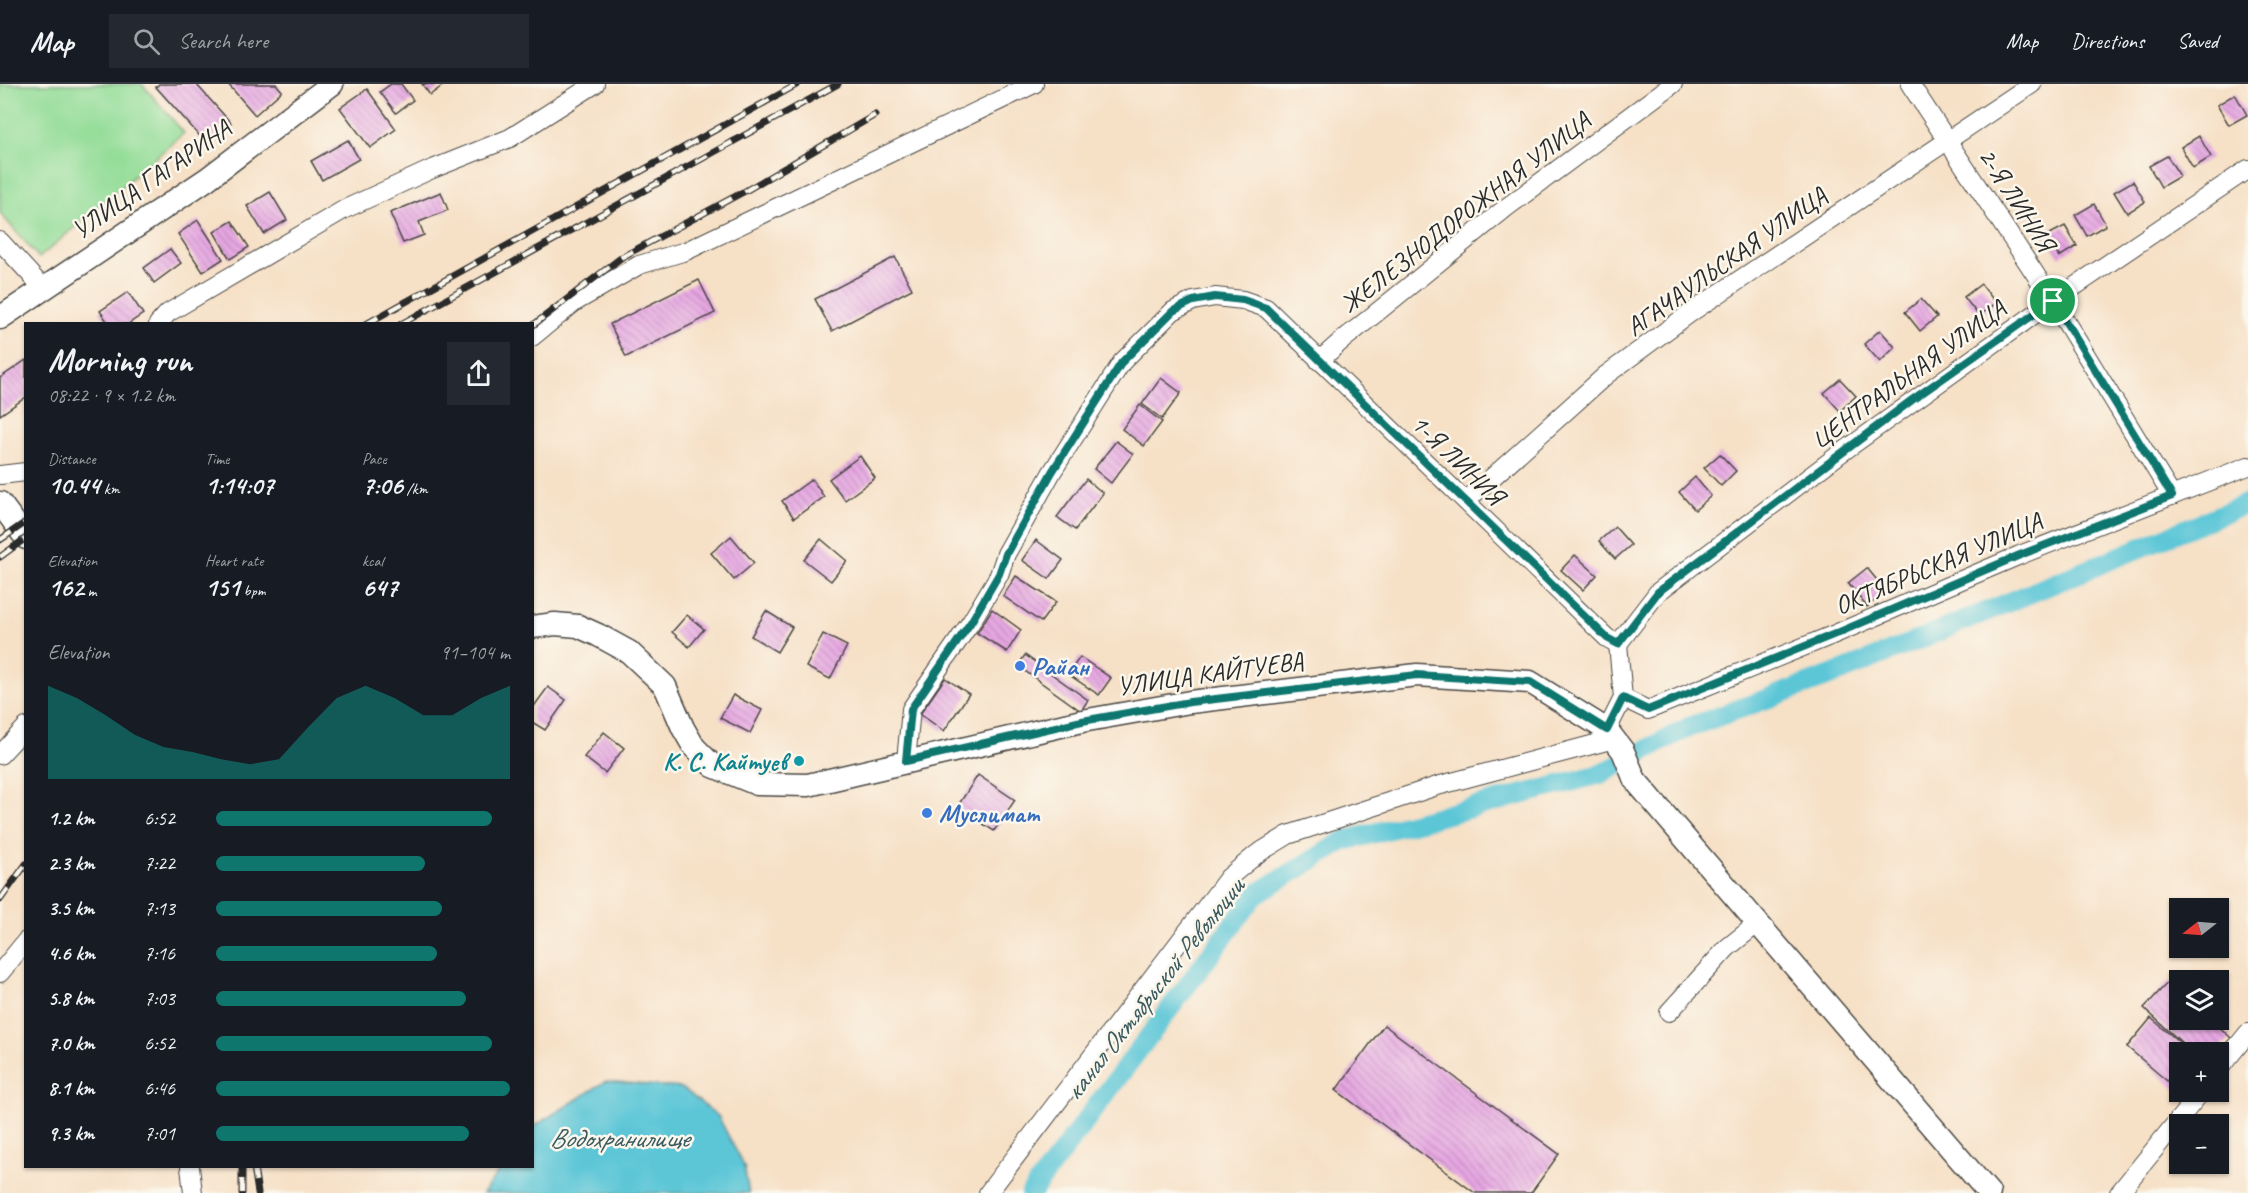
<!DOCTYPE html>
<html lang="en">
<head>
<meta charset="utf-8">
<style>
	:root { --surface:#171b24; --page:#242831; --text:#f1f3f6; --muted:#9ea1a6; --line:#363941; --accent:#0f766e }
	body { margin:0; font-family:Caveat,sans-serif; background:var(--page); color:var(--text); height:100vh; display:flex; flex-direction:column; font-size:22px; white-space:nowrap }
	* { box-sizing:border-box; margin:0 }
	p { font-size:20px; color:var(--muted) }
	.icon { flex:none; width:33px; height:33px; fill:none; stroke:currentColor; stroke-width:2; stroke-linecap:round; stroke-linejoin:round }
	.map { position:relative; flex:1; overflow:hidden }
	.details { position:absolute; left:24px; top:238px; width:510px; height:846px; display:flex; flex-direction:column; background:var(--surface); border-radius:0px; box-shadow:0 2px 4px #0004 }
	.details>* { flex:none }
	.needle { width:39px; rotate:253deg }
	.tools { position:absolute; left:2169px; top:814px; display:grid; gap:12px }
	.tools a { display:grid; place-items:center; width:60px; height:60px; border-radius:0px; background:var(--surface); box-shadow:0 2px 4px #0004; font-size:30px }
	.pin { position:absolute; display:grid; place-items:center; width:51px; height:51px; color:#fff; margin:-26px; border:3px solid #fff; border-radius:50%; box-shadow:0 2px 6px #0007 }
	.round { display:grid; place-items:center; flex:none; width:63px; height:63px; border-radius:0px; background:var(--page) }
	.summary { display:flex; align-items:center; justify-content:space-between; height:102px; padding:0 24px }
	h1 { font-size:33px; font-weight:700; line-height:45px }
	.stats { display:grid; grid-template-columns:repeat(3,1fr); gap:9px; height:102px; padding:6px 24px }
	.stats div { display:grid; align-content:center }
	.stats b { font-size:26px; font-weight:700 }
	.stats small { font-size:16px; font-weight:400 }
	.stats p { font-size:16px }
	.chart { height:168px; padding:12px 24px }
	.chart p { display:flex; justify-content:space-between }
	.chart svg { width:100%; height:108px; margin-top:6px; fill:var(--accent); opacity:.7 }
	ul { padding:0 24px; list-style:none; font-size:20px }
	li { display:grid; grid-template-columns:96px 72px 1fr; align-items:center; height:45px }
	li i { height:15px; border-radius:8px; background:var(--accent) }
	header { display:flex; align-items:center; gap:36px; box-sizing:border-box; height:84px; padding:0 30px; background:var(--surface); border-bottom:2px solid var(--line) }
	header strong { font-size:28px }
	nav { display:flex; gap:33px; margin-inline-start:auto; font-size:21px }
	.search { width:420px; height:54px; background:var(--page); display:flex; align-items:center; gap:15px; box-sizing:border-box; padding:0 21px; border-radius:0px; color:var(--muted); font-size:22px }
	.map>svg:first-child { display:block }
</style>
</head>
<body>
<header>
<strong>Map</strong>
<div class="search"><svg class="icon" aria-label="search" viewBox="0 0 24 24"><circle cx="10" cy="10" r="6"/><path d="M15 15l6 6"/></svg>Search here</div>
<nav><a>Map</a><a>Directions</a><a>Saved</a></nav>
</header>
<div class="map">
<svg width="2248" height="1109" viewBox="0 0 2248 1109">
	<defs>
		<pattern id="building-back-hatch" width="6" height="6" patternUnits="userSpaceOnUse" patternTransform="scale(1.5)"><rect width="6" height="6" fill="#e7a7e3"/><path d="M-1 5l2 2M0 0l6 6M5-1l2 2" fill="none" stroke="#bb88b8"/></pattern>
	</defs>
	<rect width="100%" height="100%" fill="#fbf7ec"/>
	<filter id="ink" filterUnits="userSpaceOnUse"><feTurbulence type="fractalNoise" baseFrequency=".0167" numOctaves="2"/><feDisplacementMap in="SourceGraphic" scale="12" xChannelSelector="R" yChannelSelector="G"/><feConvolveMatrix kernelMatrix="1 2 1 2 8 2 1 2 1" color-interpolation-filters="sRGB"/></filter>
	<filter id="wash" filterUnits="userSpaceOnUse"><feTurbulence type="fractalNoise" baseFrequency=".008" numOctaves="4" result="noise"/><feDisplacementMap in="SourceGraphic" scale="24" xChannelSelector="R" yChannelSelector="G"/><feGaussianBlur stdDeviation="1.35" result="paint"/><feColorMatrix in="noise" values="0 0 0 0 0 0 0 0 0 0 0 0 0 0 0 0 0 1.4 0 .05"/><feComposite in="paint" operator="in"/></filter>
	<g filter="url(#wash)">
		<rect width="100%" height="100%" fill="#f6e0c6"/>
		<polygon fill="#94dd99" stroke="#608462" stroke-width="1.5" points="0,0 142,0 184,49 39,174 0,129"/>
		<polygon fill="#5cc6d7" stroke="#447881" stroke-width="1.5" points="606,997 682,1004 718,1032 744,1082 749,1109 483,1109 502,1083 532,1083 533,1043"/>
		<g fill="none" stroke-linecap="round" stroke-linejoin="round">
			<polyline stroke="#5cc6d7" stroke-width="20" points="1031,1109 1256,810 1344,757 1601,690 1687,644 1843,587 2248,419"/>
		</g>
		<g id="blocks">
			<g fill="url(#building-back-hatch)">
				<polygon points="159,0 196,0 231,39 207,60 156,3"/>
				<polygon points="228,0 276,0 282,7 255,31"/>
				<polygon points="391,0 401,0 413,16 396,29 380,8"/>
				<polygon points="422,0 445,0 430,11"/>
				<polygon points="367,5 396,45 370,64 340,24"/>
				<polygon points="2235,10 2247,31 2229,41 2217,21"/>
				<polygon points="2199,52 2211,73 2193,84 2181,63"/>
				<polygon points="348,56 359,75 322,96 311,77"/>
				<polygon points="2167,72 2180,92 2161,103 2149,82"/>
				<polygon points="2133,97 2145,118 2127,129 2114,108"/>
				<polygon points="270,108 287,136 264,150 247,122"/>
				<polygon points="441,108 448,126 419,138 424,151 403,159 390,129"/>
				<polygon points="2094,120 2106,141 2087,152 2075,131"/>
				<polygon points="198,136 223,175 203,188 178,150"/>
				<polygon points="232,137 249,163 230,175 214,148"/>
				<polygon points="2065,142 2077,162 2059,173 2046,152"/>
				<polygon points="170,165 181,179 154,199 144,184"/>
				<polygon points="895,173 912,205 832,247 815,215"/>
				<polygon points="699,196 715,229 626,273 610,240"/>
				<polygon points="1981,200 1996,219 1979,232 1964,213"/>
				<polygon points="128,208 143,230 128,240 109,240 100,227"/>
				<polygon points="1921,215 1937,233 1920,247 1905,228"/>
				<polygon points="1880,246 1895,263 1880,278 1864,260"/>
				<polygon points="26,276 26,313 0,331 0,294"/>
				<polygon points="1161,294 1181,309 1162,335 1142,320"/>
				<polygon points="1840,295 1856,312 1840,327 1824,309"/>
				<polygon points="1140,321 1162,338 1144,362 1122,345"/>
				<polygon points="1116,357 1133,370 1111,399 1094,385"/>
				<polygon points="1720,370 1736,387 1721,402 1704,384"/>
				<polygon points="860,372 875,394 845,416 829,395"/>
				<polygon points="1695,393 1711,412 1695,426 1679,408"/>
				<polygon points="812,395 824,413 794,434 782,417"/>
				<polygon points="1086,395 1103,409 1075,446 1057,433"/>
				<polygon points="1615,443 1631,461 1615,475 1599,457"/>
				<polygon points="731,452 754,479 734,496 711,469"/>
				<polygon points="821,455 847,477 831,497 804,476"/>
				<polygon points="1036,456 1063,476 1049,495 1022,476"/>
				<polygon points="1575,471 1597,491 1583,506 1561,486"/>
				<polygon points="1867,484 1886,507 1867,523 1848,499"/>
				<polygon points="1016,492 1056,518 1041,538 1003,512"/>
				<polygon points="992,525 1021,546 1007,568 977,549"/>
				<polygon points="766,527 792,543 777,568 751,552"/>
				<polygon points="687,531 704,545 689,563 672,548"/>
				<polygon points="823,550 847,562 830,595 806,583"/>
				<polygon points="1025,571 1088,616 1081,627 1018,582"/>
				<polygon points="1080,573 1111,594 1099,611 1068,590"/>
				<polygon points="945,594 969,610 944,647 920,630"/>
				<polygon points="548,603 566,616 545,646 532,638 532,625"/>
				<polygon points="733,611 762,626 750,649 720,634"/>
				<polygon points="604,648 624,664 605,689 584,673"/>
				<polygon points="978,691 1015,716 994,747 957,723"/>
				<polygon points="2169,897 2180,906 2180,936 2212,936 2231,954 2217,969 2193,969 2144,924"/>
				<polygon points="2151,934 2192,969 2180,969 2180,1008 2127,963"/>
				<polygon points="1384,941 1559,1070 1531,1109 1475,1109 1336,1006"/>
			</g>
		</g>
	</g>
	<g filter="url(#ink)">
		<use href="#blocks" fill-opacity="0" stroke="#494642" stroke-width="1.5"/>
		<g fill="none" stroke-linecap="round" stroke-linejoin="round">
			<defs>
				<g id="minor">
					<polyline points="1910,0 2053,217 2172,412"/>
					<polyline points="0,157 43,204"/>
					<polyline points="158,240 168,229 345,125 430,86 510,54 595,0"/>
					<polyline points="532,253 575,218 639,181 686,167 1034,0"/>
					<polyline points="1319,277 1339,259 1507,123 1673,0"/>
					<polyline points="0,391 26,388"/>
					<polyline points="1466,417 1606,291 1693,227 2032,0"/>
					<polyline points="1618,560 1658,508 1837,372 2053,217 2248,85"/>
					<polyline points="1623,614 1648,626 1835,550 2020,471 2248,382"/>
					<polyline points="1607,646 1623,614 1618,560"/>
					<polyline points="0,671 26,643"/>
					<polyline points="906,677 911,625 971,538 999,491 1006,470 1052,388 1122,278 1173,227 1193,217 1215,213 1243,216 1266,224 1607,554 1618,560"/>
					<polyline points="0,889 26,857"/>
					<polyline points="1669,928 1727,864 1758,839"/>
					<polyline points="2218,986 2248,949"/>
					<polyline points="190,1083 193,1109"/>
					<polyline points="988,1109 1228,794 1257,770 1288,751 1437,702 1614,655"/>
					<polyline points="2119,1109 2201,1008"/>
				</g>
				<g id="major">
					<polyline points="0,234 207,95 332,0"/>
					<polyline points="0,419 26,454"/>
					<polyline points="532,543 555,540 578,542 598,551 629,568 665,602 683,644 694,663 713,682 757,700 808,701 1082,637 1190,618 1417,591 1530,598 1607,646 1623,667 1635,696 1989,1109"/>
				</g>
			</defs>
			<use href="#minor" stroke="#494642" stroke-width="20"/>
			<use href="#major" stroke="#494642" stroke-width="25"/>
			<use href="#minor" stroke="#fff" stroke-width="18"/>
			<use href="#major" stroke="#fff" stroke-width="22"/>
			<defs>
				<g id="rail">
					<polyline points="366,240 798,0"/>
					<polyline points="401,240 838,0"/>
					<polyline points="532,242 622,173 747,106 875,31"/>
					<polyline points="0,456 26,438"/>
					<polyline points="0,473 26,454"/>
					<polyline points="0,816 26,780"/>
					<polyline points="254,1083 258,1109"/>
					<polyline points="242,1109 242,1083"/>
				</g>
			</defs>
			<use href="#rail" stroke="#2b2b2b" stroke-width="7"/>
			<use href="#rail" stroke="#fbf7ec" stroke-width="4.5" stroke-dasharray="14" stroke-linecap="butt"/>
		</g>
	</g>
	<g fill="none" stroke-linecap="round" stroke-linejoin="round" filter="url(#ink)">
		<defs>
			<polygon id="route" points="1215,213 1243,216 1266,224 1607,554 1618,560 1658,508 1912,316 2053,217 2172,412 2020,471 1835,550 1648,626 1623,614 1607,646 1530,598 1417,591 1190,618 1082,637 906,677 911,625 971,538 999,490 1006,470 1052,388 1122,278 1173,227 1193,217"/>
		</defs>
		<use href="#route" stroke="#fff" stroke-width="12"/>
		<use href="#route" stroke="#0f766e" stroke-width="8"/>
	</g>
	<g fill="#3f7fe0" stroke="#fbf7ec" stroke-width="2">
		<circle cx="1020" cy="582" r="6"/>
		<circle cx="927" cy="729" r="6"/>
	</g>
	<circle fill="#0f9aa8" stroke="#fbf7ec" stroke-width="2" cx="799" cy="677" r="6"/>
	<g text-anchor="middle" stroke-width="5" stroke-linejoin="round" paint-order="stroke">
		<g font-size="26" fill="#2b2b2b" stroke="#fbf7ec">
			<text transform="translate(151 95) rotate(-35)" y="9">УЛИЦА ГАГАРИНА</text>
			<text transform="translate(2017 115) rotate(57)" y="9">2-Я ЛИНИЯ</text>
			<text transform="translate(1465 128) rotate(-38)" y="9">ЖЕЛЕЗНОДОРОЖНАЯ УЛИЦА</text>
			<text transform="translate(1726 177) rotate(-35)" y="9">АГАЧАУЛЬСКАЯ УЛИЦА</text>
			<text transform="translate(1908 290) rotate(-36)" y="9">ЦЕНТРАЛЬНАЯ УЛИЦА</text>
			<text transform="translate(1458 375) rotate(44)" y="9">1-Я ЛИНИЯ</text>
			<text transform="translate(1938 479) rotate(-23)" y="9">ОКТЯБРЬСКАЯ УЛИЦА</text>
			<text transform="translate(1210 589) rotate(-8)" y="9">УЛИЦА КАЙТУЕВА</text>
		</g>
		<g font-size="26" font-weight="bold" fill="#366cbe" stroke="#fbf7ec" text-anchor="start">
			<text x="1032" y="591">Райан</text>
			<text x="939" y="738">Муслимат</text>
		</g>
		<g font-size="26" font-weight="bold" fill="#0d838f" stroke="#fbf7ec" text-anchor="end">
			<text x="787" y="686">К. С. Кайтуев</text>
		</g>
		<g font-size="27" font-style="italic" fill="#3a5a5f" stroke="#fbf7ec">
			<text transform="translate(1154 905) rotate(-52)" y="9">канал Октябрьской Революции</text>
			<text x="619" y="1063">Водохранилище</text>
		</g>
	</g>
</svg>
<div class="tools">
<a><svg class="needle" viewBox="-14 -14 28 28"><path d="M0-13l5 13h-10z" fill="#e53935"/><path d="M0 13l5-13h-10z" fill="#9ea1a6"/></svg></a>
<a><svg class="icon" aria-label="layers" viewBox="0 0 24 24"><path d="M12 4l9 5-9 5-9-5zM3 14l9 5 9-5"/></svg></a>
<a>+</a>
<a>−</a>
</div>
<div class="pin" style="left:2053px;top:217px;background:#1e9e55"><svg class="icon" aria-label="arrive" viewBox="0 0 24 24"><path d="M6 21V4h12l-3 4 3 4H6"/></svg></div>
<section class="details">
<div class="summary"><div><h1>Morning run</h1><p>08:22 · 9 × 1.2 km</p></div><a class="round"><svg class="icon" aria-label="share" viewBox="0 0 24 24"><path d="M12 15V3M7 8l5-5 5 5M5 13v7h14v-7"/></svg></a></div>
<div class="stats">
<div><p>Distance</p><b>10.44<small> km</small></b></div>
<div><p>Time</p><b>1:14:07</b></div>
<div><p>Pace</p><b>7:06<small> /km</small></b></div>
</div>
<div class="stats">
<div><p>Elevation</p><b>162<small> m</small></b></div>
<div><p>Heart rate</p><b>151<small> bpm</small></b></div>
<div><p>kcal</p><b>647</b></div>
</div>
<div class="chart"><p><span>Elevation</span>91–104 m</p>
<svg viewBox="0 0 160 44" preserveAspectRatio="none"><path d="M0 44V6L10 11L20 18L30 26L40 31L50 33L60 36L70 38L80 36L90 23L100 11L110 6L120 11L130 18L140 18L150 11L160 6V44z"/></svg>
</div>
<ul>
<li><b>1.2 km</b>6:52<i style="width:94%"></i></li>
<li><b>2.3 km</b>7:22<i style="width:71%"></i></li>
<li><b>3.5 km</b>7:13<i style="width:77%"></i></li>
<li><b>4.6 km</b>7:16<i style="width:75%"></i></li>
<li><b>5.8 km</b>7:03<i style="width:85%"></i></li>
<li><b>7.0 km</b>6:52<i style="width:94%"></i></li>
<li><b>8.1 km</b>6:46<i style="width:100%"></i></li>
<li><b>9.3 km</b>7:01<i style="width:86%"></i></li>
</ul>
</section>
</div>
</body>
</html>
